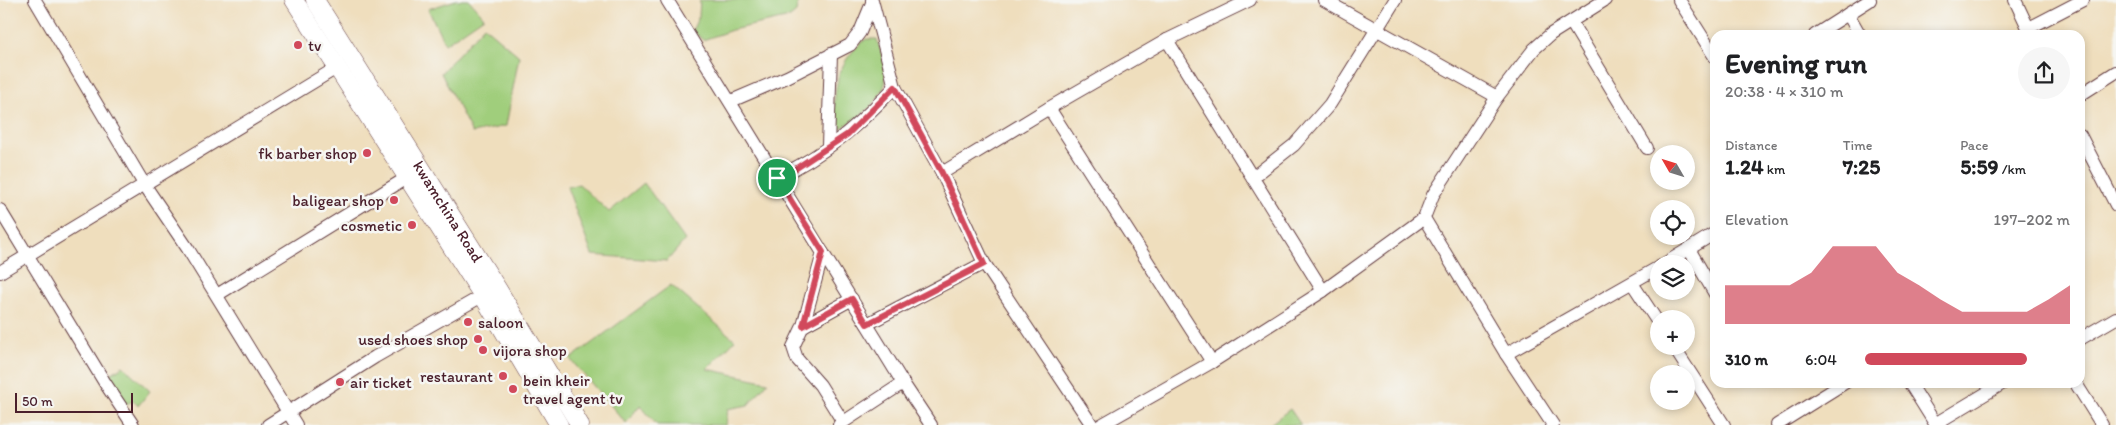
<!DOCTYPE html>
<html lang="en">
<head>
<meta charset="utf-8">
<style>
	:root { --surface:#fff; --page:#f6f6f6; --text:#202124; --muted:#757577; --accent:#d1495b }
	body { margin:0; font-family:Itim,sans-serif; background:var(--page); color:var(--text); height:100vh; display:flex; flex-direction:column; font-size:19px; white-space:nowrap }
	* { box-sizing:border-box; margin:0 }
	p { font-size:16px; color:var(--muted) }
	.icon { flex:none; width:28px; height:28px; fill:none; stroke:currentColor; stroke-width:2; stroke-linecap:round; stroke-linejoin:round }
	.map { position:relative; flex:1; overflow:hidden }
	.drawer { position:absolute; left:1710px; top:30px; width:375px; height:358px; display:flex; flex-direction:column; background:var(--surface); border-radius:15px; box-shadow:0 2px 8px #0003 }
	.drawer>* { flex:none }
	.needle { width:32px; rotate:309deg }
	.buttons { position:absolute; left:1650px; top:145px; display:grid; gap:10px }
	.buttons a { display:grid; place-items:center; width:45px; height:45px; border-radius:50%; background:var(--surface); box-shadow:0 2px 8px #0003; font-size:25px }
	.scale { position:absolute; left:15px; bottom:12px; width:118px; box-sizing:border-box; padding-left:5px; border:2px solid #4a1f2b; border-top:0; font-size:14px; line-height:18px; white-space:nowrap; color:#4a1f2b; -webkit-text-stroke:4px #f6f6f2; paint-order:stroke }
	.pin { position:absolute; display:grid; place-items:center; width:42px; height:42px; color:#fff; margin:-21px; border:2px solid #fff; border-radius:50%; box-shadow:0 1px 5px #0007 }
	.round { display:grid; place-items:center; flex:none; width:52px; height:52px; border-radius:26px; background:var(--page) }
	.headline { display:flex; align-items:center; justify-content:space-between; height:85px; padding:0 15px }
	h1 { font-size:28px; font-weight:700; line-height:38px }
	.metrics { display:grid; grid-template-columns:repeat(3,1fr); gap:8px; height:85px; padding:5px 15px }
	.metrics div { display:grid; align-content:center }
	.metrics b { font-size:21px; font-weight:700 }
	.metrics small { font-size:14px; font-weight:400 }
	.metrics p { font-size:14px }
	.chart { height:140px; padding:10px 15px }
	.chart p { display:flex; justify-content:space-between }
	.chart svg { width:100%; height:90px; margin-top:5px; fill:var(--accent); opacity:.7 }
	ul { padding:0 15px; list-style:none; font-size:16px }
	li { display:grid; grid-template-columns:80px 60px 1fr; align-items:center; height:38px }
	li i { height:12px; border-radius:6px; background:var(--accent) }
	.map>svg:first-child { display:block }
</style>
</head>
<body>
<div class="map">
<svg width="2116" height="425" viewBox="0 0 2116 425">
	<rect width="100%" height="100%" fill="#f6f6f2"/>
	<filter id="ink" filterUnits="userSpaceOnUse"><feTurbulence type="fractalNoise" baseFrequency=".02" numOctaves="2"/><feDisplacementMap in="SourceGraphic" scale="10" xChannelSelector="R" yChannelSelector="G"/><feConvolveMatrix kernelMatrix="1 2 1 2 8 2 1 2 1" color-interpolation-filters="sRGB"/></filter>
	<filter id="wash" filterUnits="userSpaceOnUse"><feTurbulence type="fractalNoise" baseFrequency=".0096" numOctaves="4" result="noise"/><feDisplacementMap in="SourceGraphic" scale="20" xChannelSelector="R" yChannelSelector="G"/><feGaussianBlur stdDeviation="1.12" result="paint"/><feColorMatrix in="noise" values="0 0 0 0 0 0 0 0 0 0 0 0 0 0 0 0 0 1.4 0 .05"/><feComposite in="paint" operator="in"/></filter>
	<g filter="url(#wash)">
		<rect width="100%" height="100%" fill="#efdebd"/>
		<g fill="#a0ce7b" stroke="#757653">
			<polygon points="456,0 469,0 484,17 445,44 428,9"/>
			<polygon points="700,0 798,0 796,12 790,17 732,30 703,40 692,31 699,16"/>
			<polygon points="484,26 519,56 506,126 472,133 441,73"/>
			<path d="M 866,39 L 877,39 C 880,51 887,66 886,78 C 884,102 853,123 833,132 C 835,94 832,65 866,39 Z"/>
			<polygon points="644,183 685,240 667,261 592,255 567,187 579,184 609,212"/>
			<polygon points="671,285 735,340 707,369 768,382 748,405 728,409 726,425 657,425 640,405 626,423 570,359"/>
			<polygon points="123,366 150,391 138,406 134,401 120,406 106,377"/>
			<polygon points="1290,409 1301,425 1269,425"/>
		</g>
	</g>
	<g filter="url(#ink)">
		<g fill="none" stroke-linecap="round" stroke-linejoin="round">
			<defs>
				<g id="street">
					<polyline points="35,0 144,184 188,249 296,425"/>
					<polyline points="667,0 903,383"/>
					<polyline points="872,0 895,87 942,173 984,263 1092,425"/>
					<polyline points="1324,0 1497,97"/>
					<polyline points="1679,0 1715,57"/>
					<polyline points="2015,0 2031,34"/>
					<polyline points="1571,22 1647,148"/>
					<polyline points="2029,28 2083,0"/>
					<polyline points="1815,35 1848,14"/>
					<polyline points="1860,35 1848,14 1870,0"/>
					<polyline points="1167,40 1323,291"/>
					<polyline points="2080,95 2116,72"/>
					<polyline points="731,101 787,77 850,45 860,32 872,3"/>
					<polyline points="1049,108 1167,40 1250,0"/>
					<polyline points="2080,135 2116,205"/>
					<polyline points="828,146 831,54"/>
					<polyline points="942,173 1049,108 1212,362"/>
					<path d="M 777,177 C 826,155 858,125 895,87"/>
					<polyline points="1252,178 1294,145 1330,104 1395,0"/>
					<polyline points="0,210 105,383 133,425"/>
					<polyline points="1689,249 1715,294"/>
					<polyline points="1664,264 1715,233"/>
					<polyline points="0,272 338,67"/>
					<polyline points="1632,283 1659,324"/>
					<polyline points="217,295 408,177"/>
					<polyline points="867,324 984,263"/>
					<polyline points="803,326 823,253"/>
					<polyline points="2080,339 2116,318"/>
					<polyline points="1673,346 1724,425"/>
					<polyline points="1506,354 1659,267"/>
					<polyline points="1909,382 1936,425"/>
					<polyline points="2075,382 2102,425"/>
					<polyline points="843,422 820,385 797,359 793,347 803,326 852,299"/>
					<polyline points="1935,424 2005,382"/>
					<polyline points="268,425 375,357 489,292"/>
					<polyline points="839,425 903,383 931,425"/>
					<polyline points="1101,425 1212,362 1323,291 1424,218"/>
					<polyline points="1553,425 1506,354 1424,218 1433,195 1497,97 1534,49 1551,34 1605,0"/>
					<polyline points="1777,425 1846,382"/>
				</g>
				<g id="secondary">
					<polyline points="294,0 483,296 559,425"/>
					<path id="s1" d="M 315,0 L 497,288 L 580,425"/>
				</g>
			</defs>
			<use href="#street" stroke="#633c41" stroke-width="14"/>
			<use href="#secondary" stroke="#633c41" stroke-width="19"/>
			<use href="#street" stroke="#fff" stroke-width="12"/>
			<use href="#secondary" stroke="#fff" stroke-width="18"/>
		</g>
	</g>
	<g fill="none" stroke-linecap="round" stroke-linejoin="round" filter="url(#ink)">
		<defs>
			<polygon id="route" points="895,87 942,173 984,264 867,324 852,299 803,326 823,252 777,178 795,169 848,134"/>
		</defs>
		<use href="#route" stroke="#fff" stroke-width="10"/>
		<use href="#route" stroke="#d1495b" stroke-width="6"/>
	</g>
	<g fill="#d1495b" stroke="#f6f6f2" stroke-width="2">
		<circle cx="298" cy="45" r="5"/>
		<circle cx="367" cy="153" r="5"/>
		<circle cx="394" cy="200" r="5"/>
		<circle cx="412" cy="225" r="5"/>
		<circle cx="468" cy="322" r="5"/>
		<circle cx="478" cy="339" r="5"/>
		<circle cx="483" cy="350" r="5"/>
		<circle cx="503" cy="376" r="5"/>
		<circle cx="340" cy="382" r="5"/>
		<circle cx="513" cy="389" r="5"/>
	</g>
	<g text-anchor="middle" stroke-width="5" stroke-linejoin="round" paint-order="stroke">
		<g font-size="16" fill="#4a1f2b" stroke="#f6f6f2" text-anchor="start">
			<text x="308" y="51">tv</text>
			<text x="357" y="159" text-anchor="end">fk barber shop</text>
			<text x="384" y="206" text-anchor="end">baligear shop</text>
			<text x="402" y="231" text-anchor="end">cosmetic</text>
			<text x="478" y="328">saloon</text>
			<text x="468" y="345" text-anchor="end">used shoes shop</text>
			<text x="493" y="356">vijora shop</text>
			<text x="493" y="382" text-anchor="end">restaurant</text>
			<text x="523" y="386">bein kheir<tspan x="523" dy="18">travel agent tv</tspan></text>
			<text x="350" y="388">air ticket</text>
		</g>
		<g font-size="16" fill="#4a1f2b" stroke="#f6f6f2">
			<text dy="6" stroke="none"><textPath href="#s1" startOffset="250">kwamchina Road</textPath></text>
		</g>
	</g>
</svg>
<div class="buttons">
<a><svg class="needle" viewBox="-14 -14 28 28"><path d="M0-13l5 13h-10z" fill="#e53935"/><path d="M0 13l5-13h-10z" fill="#757577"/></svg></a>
<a><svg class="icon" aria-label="locate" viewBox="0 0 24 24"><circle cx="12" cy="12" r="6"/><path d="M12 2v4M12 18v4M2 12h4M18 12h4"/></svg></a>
<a><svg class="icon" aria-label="layers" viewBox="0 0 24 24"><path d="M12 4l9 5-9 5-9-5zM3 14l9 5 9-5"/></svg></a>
<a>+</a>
<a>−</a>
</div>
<div class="scale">50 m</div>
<div class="pin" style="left:777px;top:178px;background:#1e9e55"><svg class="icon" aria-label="arrive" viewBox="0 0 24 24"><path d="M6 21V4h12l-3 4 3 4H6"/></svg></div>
<section class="drawer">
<div class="headline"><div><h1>Evening run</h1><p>20:38 · 4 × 310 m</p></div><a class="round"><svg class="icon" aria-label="share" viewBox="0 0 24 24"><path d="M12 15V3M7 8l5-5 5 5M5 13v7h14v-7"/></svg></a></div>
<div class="metrics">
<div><p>Distance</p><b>1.24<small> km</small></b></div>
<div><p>Time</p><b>7:25</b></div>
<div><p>Pace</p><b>5:59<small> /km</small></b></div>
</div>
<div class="chart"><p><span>Elevation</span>197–202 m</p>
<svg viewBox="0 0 160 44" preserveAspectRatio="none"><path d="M0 44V25L10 25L20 25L30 25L40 19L50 6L60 6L70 6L80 19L90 25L100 32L110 38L120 38L130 38L140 38L150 32L160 25V44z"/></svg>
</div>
<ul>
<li><b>310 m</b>6:04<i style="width:79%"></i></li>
</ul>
</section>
</div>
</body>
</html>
